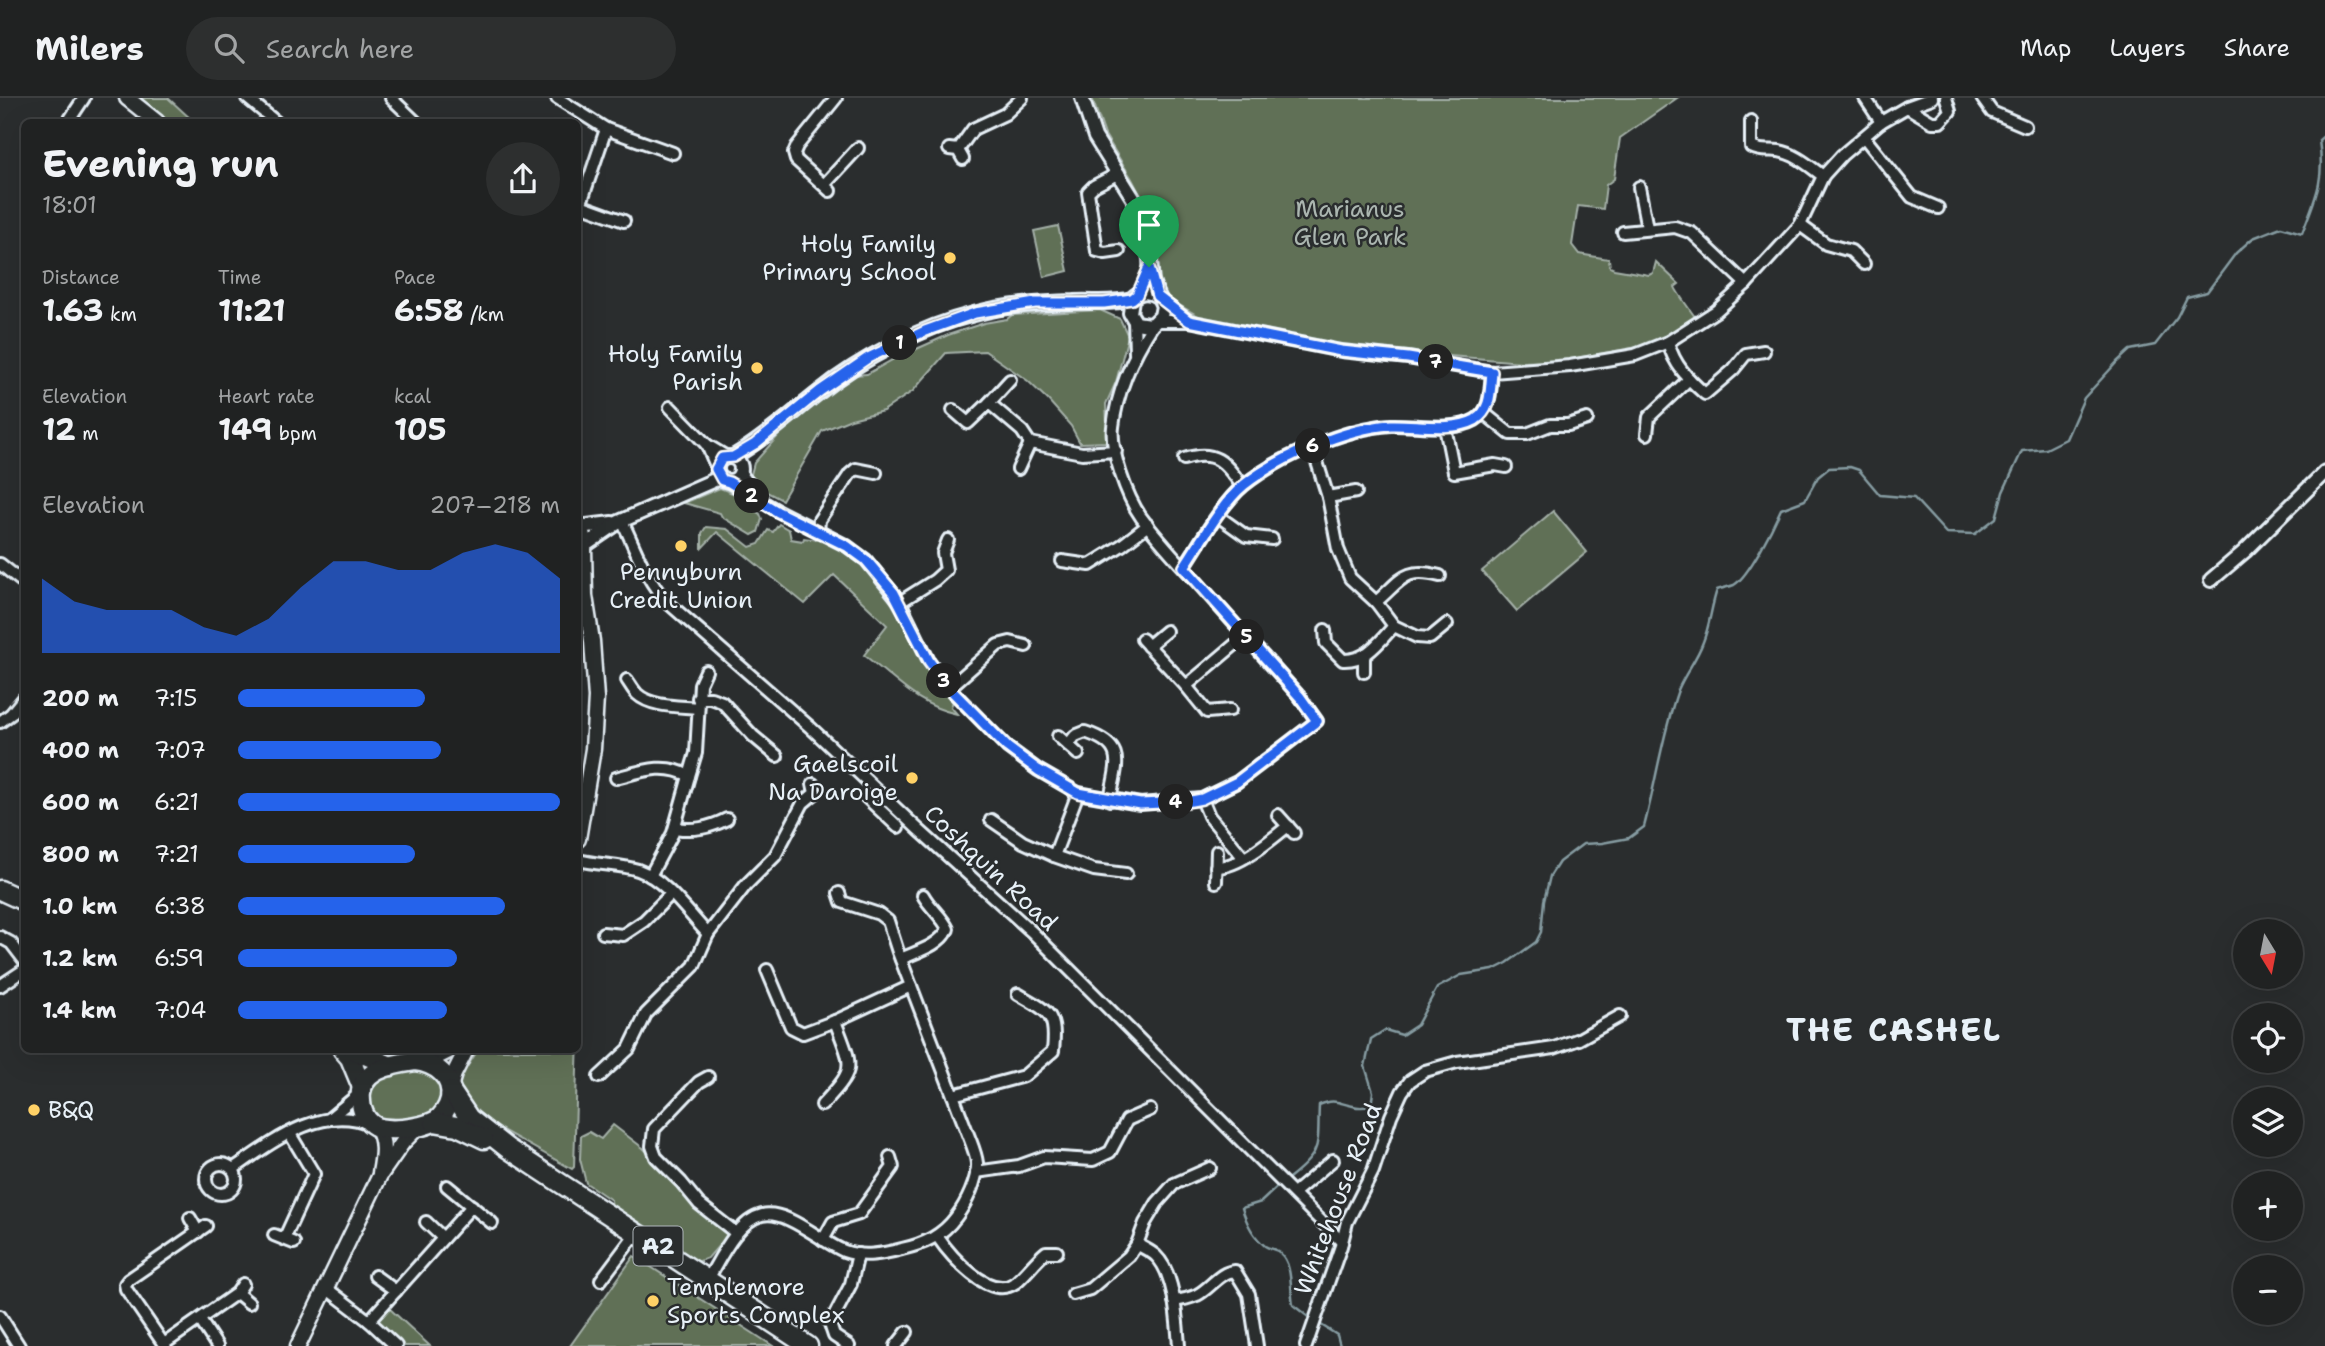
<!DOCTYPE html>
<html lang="en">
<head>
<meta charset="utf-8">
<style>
	:root { --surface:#202222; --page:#2d2f2f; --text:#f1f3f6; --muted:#a2a4a5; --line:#3d3f40; --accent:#2563eb }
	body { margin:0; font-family:"Shantell Sans",sans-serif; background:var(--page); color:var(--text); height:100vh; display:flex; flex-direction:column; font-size:26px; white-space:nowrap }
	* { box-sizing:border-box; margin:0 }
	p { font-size:23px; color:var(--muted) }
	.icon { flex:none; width:38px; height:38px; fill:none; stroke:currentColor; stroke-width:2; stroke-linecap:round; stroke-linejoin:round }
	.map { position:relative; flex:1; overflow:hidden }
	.panel { position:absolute; left:21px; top:21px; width:560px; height:934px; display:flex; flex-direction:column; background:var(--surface); border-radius:10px; box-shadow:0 7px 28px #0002,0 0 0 2px var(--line) }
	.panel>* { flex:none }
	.needle { width:46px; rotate:170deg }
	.fabs { position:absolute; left:2233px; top:821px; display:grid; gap:14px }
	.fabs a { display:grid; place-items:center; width:70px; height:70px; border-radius:50%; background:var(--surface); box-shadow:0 7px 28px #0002,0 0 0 2px var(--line); font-size:35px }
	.pin { position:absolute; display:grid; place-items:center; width:60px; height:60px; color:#fff; margin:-72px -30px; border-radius:50% 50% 50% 0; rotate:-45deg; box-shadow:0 0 7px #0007 }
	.pin .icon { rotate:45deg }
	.km { position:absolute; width:35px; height:35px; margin:-18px; border-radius:50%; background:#222; color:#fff; font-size:19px; line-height:35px; text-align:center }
	.round { display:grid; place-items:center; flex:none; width:74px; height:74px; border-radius:37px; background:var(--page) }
	.summary { display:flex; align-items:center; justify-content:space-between; height:119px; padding:0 21px }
	h1 { font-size:38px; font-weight:700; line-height:52px }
	.figures { display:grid; grid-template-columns:repeat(3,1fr); gap:10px; height:119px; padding:7px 21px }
	.figures div { display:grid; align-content:center }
	.figures b { font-size:30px; font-weight:700 }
	.figures small { font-size:19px; font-weight:400 }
	.figures p { font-size:19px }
	.chart { height:196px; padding:14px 21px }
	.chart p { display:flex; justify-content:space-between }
	.chart svg { width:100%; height:126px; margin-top:7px; fill:var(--accent); opacity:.7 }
	ul { padding:0 21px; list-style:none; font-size:23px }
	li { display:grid; grid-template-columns:112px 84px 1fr; align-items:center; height:52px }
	li i { height:18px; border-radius:9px; background:var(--accent) }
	header { display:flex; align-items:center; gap:42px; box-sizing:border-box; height:98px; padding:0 35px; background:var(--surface); border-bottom:2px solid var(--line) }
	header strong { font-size:33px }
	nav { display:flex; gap:38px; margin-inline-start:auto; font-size:24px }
	.search { width:490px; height:63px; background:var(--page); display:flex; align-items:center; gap:18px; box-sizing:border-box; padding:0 24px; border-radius:38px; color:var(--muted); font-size:26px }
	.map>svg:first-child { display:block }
</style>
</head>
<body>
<header>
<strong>Milers</strong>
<div class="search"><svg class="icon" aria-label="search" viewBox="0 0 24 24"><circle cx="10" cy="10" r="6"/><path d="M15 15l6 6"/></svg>Search here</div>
<nav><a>Map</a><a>Layers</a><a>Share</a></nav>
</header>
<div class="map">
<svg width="2325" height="1248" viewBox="0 0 2325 1248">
	<rect width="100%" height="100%" fill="#2a2d2e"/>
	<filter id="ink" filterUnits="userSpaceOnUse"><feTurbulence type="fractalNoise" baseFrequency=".0143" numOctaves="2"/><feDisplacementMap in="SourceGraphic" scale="14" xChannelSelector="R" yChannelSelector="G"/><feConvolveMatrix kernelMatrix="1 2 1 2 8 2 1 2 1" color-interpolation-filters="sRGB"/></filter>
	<g filter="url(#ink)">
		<g fill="#606f57" stroke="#a4b0a8" stroke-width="2">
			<polygon points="134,0 168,0 192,22 191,24 161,24"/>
			<path d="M 1092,0 L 1677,0 L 1620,40 L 1614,81 L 1606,87 L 1603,111 L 1578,108 L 1572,147 L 1579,156 L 1609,161 L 1610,169 L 1614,171 L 1649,177 L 1653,175 L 1656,164 L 1679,186 L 1675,189 C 1677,194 1692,215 1696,220 L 1661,242 L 1638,249 L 1559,263 L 1522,264 L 1341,249 L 1209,224 L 1162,197 L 1161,183 L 1155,173 L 1153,133 L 1145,106 L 1132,81 L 1105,37 Z"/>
			<polygon points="1058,128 1068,173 1044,179 1034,133"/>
			<polygon points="1100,212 1120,221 1128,238 1116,284 1106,306 1108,344 1080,345 1071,328 1048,302 1028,283 985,253 946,255 913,293 883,313 851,321 822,333 782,402 759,390 750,380 754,365 785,330 818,302 854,277 867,276 894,261 948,237 984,225 1007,221 1012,217"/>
			<polygon points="720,390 740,398 737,402 760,416 762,421 758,434 752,437 722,419 720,415 684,405"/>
			<polygon points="1553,413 1587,454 1517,513 1482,473"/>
			<path d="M 779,426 L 789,432 L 791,441 L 803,443 L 804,440 L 826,443 L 852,458 L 856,458 C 884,486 899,519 919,553 C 929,571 941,586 953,603 L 951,609 L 957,616 C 918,608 895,581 864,557 L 887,527 L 834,477 L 805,506 L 717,434 L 702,450 L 702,435 L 706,429 L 727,431 L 750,449 L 759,446 L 768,432 L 773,434 Z"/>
			<polygon points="578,939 574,1069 572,1071 474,1016 459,989 459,979 465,964 469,966 478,952 578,952"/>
			<polygon points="414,971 425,972 440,983 443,998 434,1016 392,1027 370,1018 367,992 376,980"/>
			<polygon points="613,1027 643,1050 727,1132 727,1138 708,1160 697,1164 670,1148 653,1133 631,1119 612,1110 611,1102 586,1085 580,1061 581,1038 589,1034 601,1041"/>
			<polygon points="634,1158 773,1248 570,1248"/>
			<polygon points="389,1210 430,1248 403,1248 375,1225"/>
		</g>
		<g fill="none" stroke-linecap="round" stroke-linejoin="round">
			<g stroke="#869ca2" stroke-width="2.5">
				<path d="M 1289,1080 C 1324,1053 1317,1047 1319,1007 C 1336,1000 1337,1005 1353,1008 C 1359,1010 1366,1009 1371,1008 L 1373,994 L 1365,968 L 1371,941 L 1385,932 L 1402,937 L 1417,927 L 1437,890 L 1461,877 L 1493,872 L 1507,865 L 1536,844 L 1541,834 L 1544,803 L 1550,778 L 1559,764 L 1583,746 L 1602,745 L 1629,740 L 1644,729 C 1656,684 1662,637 1678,592 C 1685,575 1697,561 1703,544 C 1710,527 1711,509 1717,492 C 1722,490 1729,489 1734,487 C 1749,478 1773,429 1781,411 L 1805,402 L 1818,379 L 1829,370 L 1850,369 L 1859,372 L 1880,397 L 1914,400 L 1946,435 L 1975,436 L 1996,420 L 2003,394 L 2022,353 L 2046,351 L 2066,341 L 2084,300 L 2117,264 L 2130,252 L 2155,247 L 2177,219 L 2187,199 L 2207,194 L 2236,155 L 2253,140 L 2281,129 L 2302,135 C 2316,99 2325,82 2319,42 L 2325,37"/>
				<path d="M 1277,1089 L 1261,1104 L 1242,1110 C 1246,1124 1254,1139 1265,1148 C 1269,1151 1277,1151 1280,1155 C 1293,1166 1290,1191 1293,1207 L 1311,1221"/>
				<polyline points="1318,1225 1337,1237 1340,1248"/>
			</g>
			<defs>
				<g id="minor">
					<polyline points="247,0 276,24"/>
					<polyline points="391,0 416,24"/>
					<polyline points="557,0 606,31 673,55"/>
					<polyline points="1865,0 1881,24"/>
					<polyline points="1982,0 1992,14 2025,28"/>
					<polyline points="1907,9 1932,24 1940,24 1950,13 1946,0"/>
					<path d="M 1751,23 L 1751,49 C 1764,55 1767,51 1779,53 C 1796,56 1809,68 1823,78"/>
					<polyline points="68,24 84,0"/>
					<polyline points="1864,39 1912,99 1938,110"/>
					<polyline points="949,51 958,52 963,61"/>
					<polyline points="958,52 973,31 1005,16 1022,0"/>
					<polyline points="1119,75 1094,88 1088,94 1097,153 1105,155 1119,153"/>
					<polyline points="824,87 858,50"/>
					<polyline points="1639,89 1647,130"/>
					<polyline points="830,93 796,62 794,55 797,48 836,0"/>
					<polyline points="580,107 624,123"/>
					<polyline points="578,114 606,31"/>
					<polyline points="1800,127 1826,146 1851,153 1864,166"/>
					<polyline points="1623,134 1675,129 1692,135 1746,186"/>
					<polyline points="1161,203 1189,223"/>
					<polyline points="1134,222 1135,255"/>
					<polyline points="1158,223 1189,223 1341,253 1408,260 1492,274 1570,268 1635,257 1668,244 1716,213 1746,186 1800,127 1823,78 1842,57 1881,24 1907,9 1932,0"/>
					<path d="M 1668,244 C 1674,267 1688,281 1705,296 L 1733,272 L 1746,256 L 1764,253"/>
					<polyline points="989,305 1010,282"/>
					<polyline points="670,309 707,347 727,359"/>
					<polyline points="953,312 968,325 989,305 1022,333 1030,345 1082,355 1116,353"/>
					<polyline points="1484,315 1510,336 1527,336 1550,327 1568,327 1587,321"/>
					<polyline points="1445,329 1454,374 1495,367 1506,369"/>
					<polyline points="1647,336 1649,319 1689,281"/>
					<polyline points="707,347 716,368"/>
					<polyline points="1312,348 1328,399 1338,451 1350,480 1376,504 1394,528 1417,539 1430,540 1447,526"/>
					<path d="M 1184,361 C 1215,351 1225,364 1242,388"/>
					<polyline points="1018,371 1030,345"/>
					<polyline points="740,375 761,400"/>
					<path d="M 729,384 L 778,413 L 847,448 L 866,462 L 900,504 L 929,563 L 949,590 L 1007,649 L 1038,672 L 1078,695 L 1140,706 L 1202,701 L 1237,684 L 1317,623 L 1300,599 C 1266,561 1231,522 1197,484 C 1178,463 1158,442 1141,419 C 1127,399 1110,353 1113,329 C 1117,291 1134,256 1154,225"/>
					<polyline points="1328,399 1356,394"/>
					<polyline points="1218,418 1246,438 1272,441"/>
					<path d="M 622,423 C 636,451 645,481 667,504 L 810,629 L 919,732 L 1032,834 L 1342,1144"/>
					<polyline points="818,433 819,422 850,376 856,371 876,375"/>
					<polyline points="1062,463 1090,467 1122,447 1148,427"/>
					<polyline points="0,466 24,485"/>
					<path d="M 1184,469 C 1200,445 1222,405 1244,387 C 1279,359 1346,330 1391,327 C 1415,326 1454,334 1475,322 C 1492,312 1490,291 1492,274"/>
					<polyline points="900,504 935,482 946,472 943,455 948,442"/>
					<path d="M 1376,504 C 1401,483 1404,468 1440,478"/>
					<path d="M 1325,532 L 1326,545 L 1343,562 C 1367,563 1379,544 1394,528"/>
					<polyline points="1142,541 1186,588 1245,538"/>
					<polyline points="1148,548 1166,533"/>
					<polyline points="1364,558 1364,574"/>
					<path d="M 627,582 C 630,586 633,592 637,596 C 651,609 678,608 697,610"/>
					<polyline points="1186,588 1207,614 1230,612"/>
					<polyline points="949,590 998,547 1010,544 1026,548"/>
					<polyline points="698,600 711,600 722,604 753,638 777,658"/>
					<polyline points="0,624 11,616 24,600"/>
					<polyline points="1058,638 1078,656"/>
					<path d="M 1068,647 L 1075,638 L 1085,634 C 1128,648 1116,666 1110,702"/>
					<path d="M 616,680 C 642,673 665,664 689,678"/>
					<polyline points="866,699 898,729"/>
					<polyline points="1202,701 1209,718 1243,759"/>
					<polyline points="1278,717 1294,735"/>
					<polyline points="991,722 1023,744 1054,758 1078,695"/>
					<path d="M 675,730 C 694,733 709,730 727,721"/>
					<polyline points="1054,758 1094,772 1126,776"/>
					<path d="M 578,762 C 597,767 619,766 638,772 C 666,782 688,815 708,836 L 694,868 L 646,916 L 629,951 L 599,979"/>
					<path d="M 1216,769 C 1238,770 1271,742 1288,728"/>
					<polyline points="650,778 673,735 689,678 696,655 700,586 706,573"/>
					<polyline points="1216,784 1217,753"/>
					<polyline points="603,835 623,837 644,823 671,796"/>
					<polyline points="708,836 746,787 775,758 803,705 815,695 813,686"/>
					<polyline points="0,839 11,845 24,862"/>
					<path d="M 901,861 C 918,853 939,848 948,831 C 942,818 930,810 923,797"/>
					<polyline points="767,872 791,929 803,935 835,923 911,888"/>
					<polyline points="0,888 24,872"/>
					<polyline points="708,979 699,984 654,1031 652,1048 656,1059 681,1084 699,1106 736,1135"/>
					<path d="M 953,997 L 1024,978 L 1053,953 C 1057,915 1049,914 1018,896"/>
					<path d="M 822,1007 C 857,969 853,971 835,923"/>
					<polyline points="330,1020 360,995"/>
					<circle cx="221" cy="1081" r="15"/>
					<path d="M 233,1071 C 271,1045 321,1005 370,1026"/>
					<polyline points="976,1074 1019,1068 1044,1059 1093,1062 1110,1054 1127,1022 1150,1012"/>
					<polyline points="447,1088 492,1125"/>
					<polyline points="1294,1095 1333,1062"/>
					<polyline points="190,1120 198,1134"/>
					<polyline points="426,1124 443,1140"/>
					<polyline points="274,1137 294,1145"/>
					<path d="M 937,1138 C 950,1157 989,1203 1015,1185 C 1025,1177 1035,1163 1046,1154 L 1057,1154"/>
					<polyline points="284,1141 314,1076 290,1036"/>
					<polyline points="823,1142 833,1124 859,1116 893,1069 890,1059"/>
					<path d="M 1137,1146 C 1143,1150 1151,1153 1156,1158 C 1175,1176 1177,1223 1179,1248"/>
					<polyline points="375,1178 396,1193"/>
					<path d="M 708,1181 C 720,1161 737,1123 762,1117 C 787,1111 821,1144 844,1153 C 863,1160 883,1156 902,1151 C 924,1146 942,1138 956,1119 C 966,1106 978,1082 977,1065 C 976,1056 972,1047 969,1039 L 898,854 L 888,823 L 879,816 L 842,804 L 839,795"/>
					<polyline points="601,1182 637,1134"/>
					<polyline points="326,1190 369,1223 396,1248"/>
					<polyline points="237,1195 249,1205"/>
					<polyline points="1073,1196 1090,1191 1129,1158 1137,1146 1145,1125 1157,1105 1174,1086 1210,1070"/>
					<path d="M 1174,1203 C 1182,1202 1190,1200 1197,1197 C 1211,1190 1219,1174 1235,1173 L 1249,1196 L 1257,1248"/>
					<polyline points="0,1218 19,1248"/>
					<polyline points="200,1222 217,1248"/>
					<polyline points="369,1223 472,1108"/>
					<polyline points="164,1246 237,1195 243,1186"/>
					<polyline points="165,1248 126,1191 125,1186 128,1182 206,1128"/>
					<polyline points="849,1248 834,1238 830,1226 851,1186 858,1156"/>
					<polyline points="896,1248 907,1234"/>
					<polyline points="1306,1248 1341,1148 1347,1124 1373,1073 1391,1018 1402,994 1410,983 1425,973 1457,964 1554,950 1579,941 1620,918"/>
				</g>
				<g id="tertiary">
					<path d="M 1082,0 L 1095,39 L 1138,108 L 1148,141 L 1152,184 L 1163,208 L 1161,218 L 1154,225 L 1149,227 L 1136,225 L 1130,215 L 1132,201 C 1139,193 1148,192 1157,198"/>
					<circle cx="729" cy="371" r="12"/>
					<path d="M 733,359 C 764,341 790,317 818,295 C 860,261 921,229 974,216 C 1006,207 1040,205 1074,204 C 1093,203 1112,206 1132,201"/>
					<polyline points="578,429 612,425"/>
					<polyline points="584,448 619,424 719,380"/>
					<polyline points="2211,482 2245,453 2325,374"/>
				</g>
				<g id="secondary">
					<polyline points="127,0 157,24"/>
					<polyline points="578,431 582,435 585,445 579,456"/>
					<polyline points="578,741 593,651 596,600 592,543 585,498 584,450"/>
					<polyline points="416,963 439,958 451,952"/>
					<polyline points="450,989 454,976 466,952"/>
					<path d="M 376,1028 C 386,1043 383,1059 380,1075"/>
					<polyline points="298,1248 380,1077 403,1044 419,1028"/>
				</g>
				<g id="trunk">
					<polyline points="0,792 24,803"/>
					<polyline points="343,952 350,960 362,989"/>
					<polyline points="353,952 391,968"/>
					<path d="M 415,963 C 435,965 454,979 450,1001 C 448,1010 442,1019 435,1023 C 422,1030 384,1036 372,1026 C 365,1021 361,1011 361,1003 C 357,972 392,966 415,963 Z"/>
					<polyline points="451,993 469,1020 507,1050 808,1248"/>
					<polyline points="434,1024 457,1028 484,1041"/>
				</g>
			</defs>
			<use href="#minor" stroke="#e8f1f8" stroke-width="16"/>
			<use href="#tertiary" stroke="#e8f1f8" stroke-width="18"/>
			<use href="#secondary" stroke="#e8f1f8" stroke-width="19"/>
			<use href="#trunk" stroke="#e8f1f8" stroke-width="23"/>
			<use href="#minor" stroke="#2a2d2e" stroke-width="10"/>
			<use href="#tertiary" stroke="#2a2d2e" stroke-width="12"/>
			<use href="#secondary" stroke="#2a2d2e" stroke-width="14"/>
			<use href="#trunk" stroke="#2a2d2e" stroke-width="18"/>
		</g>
	</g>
	<g fill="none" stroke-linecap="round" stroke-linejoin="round" filter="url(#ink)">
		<defs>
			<path id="route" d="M 1149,169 L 1157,198 L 1189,223 L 1341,253 L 1408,260 L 1492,274 C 1490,291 1492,312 1475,322 C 1453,334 1415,326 1391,327 C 1346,330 1279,359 1244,387 C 1222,405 1200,445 1184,469 L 1300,599 L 1317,623 L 1237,684 L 1202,701 L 1186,704 L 1140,706 L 1078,695 L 1038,672 L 1007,649 L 949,590 L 929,563 L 894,495 L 866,462 L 847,448 L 778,414 L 729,384 L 722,382 L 716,371 L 722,360 L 733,359 L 755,346 L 820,293 L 868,260 L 925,233 L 975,215 L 1035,205 L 1104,205 L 1132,201 L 1137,197 Z"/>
		</defs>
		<use href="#route" stroke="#fff" stroke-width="14"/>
		<use href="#route" stroke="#2563eb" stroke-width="9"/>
	</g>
	<g fill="#ffd166" stroke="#2a2d2e" stroke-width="2.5">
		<circle cx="950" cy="160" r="7"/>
		<circle cx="757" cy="270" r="7"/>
		<circle cx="681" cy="448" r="7"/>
		<circle cx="912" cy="680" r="7"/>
		<circle cx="34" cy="1012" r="7"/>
		<circle cx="653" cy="1203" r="7"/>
	</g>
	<g text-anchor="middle" stroke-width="5" stroke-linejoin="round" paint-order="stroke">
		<rect fill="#2a2d2e" stroke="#afb6bb" stroke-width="2" x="633.5" y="1128.5" width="49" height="39" rx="5"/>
		<g font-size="23" font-weight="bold" fill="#e8f1f8">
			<text x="658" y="1156">A2</text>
		</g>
		<g font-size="24" fill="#abb6b0" stroke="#2a2d2e">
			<text x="1350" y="119">Marianus<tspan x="1350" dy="28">Glen Park</tspan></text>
		</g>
		<g font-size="24" fill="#e8f1f8" stroke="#2a2d2e" text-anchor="end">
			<text x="936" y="154">Holy Family<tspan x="936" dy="28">Primary School</tspan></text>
			<text x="743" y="264">Holy Family<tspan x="743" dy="28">Parish</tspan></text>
			<text x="681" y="482" text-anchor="middle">Pennyburn<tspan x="681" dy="28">Credit Union</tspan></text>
			<text x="898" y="674">Gaelscoil<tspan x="898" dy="28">Na Daroige</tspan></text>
			<text x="48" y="1020" text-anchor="start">B&amp;Q</text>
			<text x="667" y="1197" text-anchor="start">Templemore<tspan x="667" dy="28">Sports Complex</tspan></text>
		</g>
		<g font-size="24" fill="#e8f1f8" stroke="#2a2d2e">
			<text transform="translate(991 770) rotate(43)" y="8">Coshquin Road</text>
			<text transform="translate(1338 1101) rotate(-69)" y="8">Whitehouse Road</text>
		</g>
		<g font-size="32" font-weight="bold" letter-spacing="2" fill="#e8f1f8" stroke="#2a2d2e">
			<text x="1894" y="943">THE CASHEL</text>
		</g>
	</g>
</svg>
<div class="fabs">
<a><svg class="needle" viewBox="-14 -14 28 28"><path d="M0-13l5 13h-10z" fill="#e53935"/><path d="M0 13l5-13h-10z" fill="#a2a4a5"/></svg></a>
<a><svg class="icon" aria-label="locate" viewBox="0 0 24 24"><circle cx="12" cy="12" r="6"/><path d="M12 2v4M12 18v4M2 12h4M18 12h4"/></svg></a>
<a><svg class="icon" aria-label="layers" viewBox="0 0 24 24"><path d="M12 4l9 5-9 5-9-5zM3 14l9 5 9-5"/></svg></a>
<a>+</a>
<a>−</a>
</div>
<div class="pin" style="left:1149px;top:169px;background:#1e9e55"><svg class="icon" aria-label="arrive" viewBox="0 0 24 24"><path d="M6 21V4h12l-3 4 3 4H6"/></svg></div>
<b class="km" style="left:900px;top:245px">1</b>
<b class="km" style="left:752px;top:398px">2</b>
<b class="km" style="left:944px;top:583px">3</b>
<b class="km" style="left:1176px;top:704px">4</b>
<b class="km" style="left:1247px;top:539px">5</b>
<b class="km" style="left:1313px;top:348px">6</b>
<b class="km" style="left:1436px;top:264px">7</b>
<section class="panel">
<div class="summary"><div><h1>Evening run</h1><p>18:01</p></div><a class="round"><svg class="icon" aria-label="share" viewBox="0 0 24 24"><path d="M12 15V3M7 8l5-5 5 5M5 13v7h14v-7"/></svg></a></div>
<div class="figures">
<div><p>Distance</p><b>1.63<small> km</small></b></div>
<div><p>Time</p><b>11:21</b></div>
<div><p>Pace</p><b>6:58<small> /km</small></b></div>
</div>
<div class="figures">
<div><p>Elevation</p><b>12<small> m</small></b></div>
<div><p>Heart rate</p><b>149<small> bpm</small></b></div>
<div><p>kcal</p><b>105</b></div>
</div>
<div class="chart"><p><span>Elevation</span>207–218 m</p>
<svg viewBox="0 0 160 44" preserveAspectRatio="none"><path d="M0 44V18L10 26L20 29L30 29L40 29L50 35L60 38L70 32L80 21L90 12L100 12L110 15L120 15L130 9L140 6L150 9L160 18V44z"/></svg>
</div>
<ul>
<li><b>200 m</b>7:15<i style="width:58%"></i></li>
<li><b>400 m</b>7:07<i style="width:63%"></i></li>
<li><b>600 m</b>6:21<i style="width:100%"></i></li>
<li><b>800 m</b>7:21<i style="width:55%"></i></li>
<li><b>1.0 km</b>6:38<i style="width:83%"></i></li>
<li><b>1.2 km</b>6:59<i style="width:68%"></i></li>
<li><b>1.4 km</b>7:04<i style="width:65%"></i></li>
</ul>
</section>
</div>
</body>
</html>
